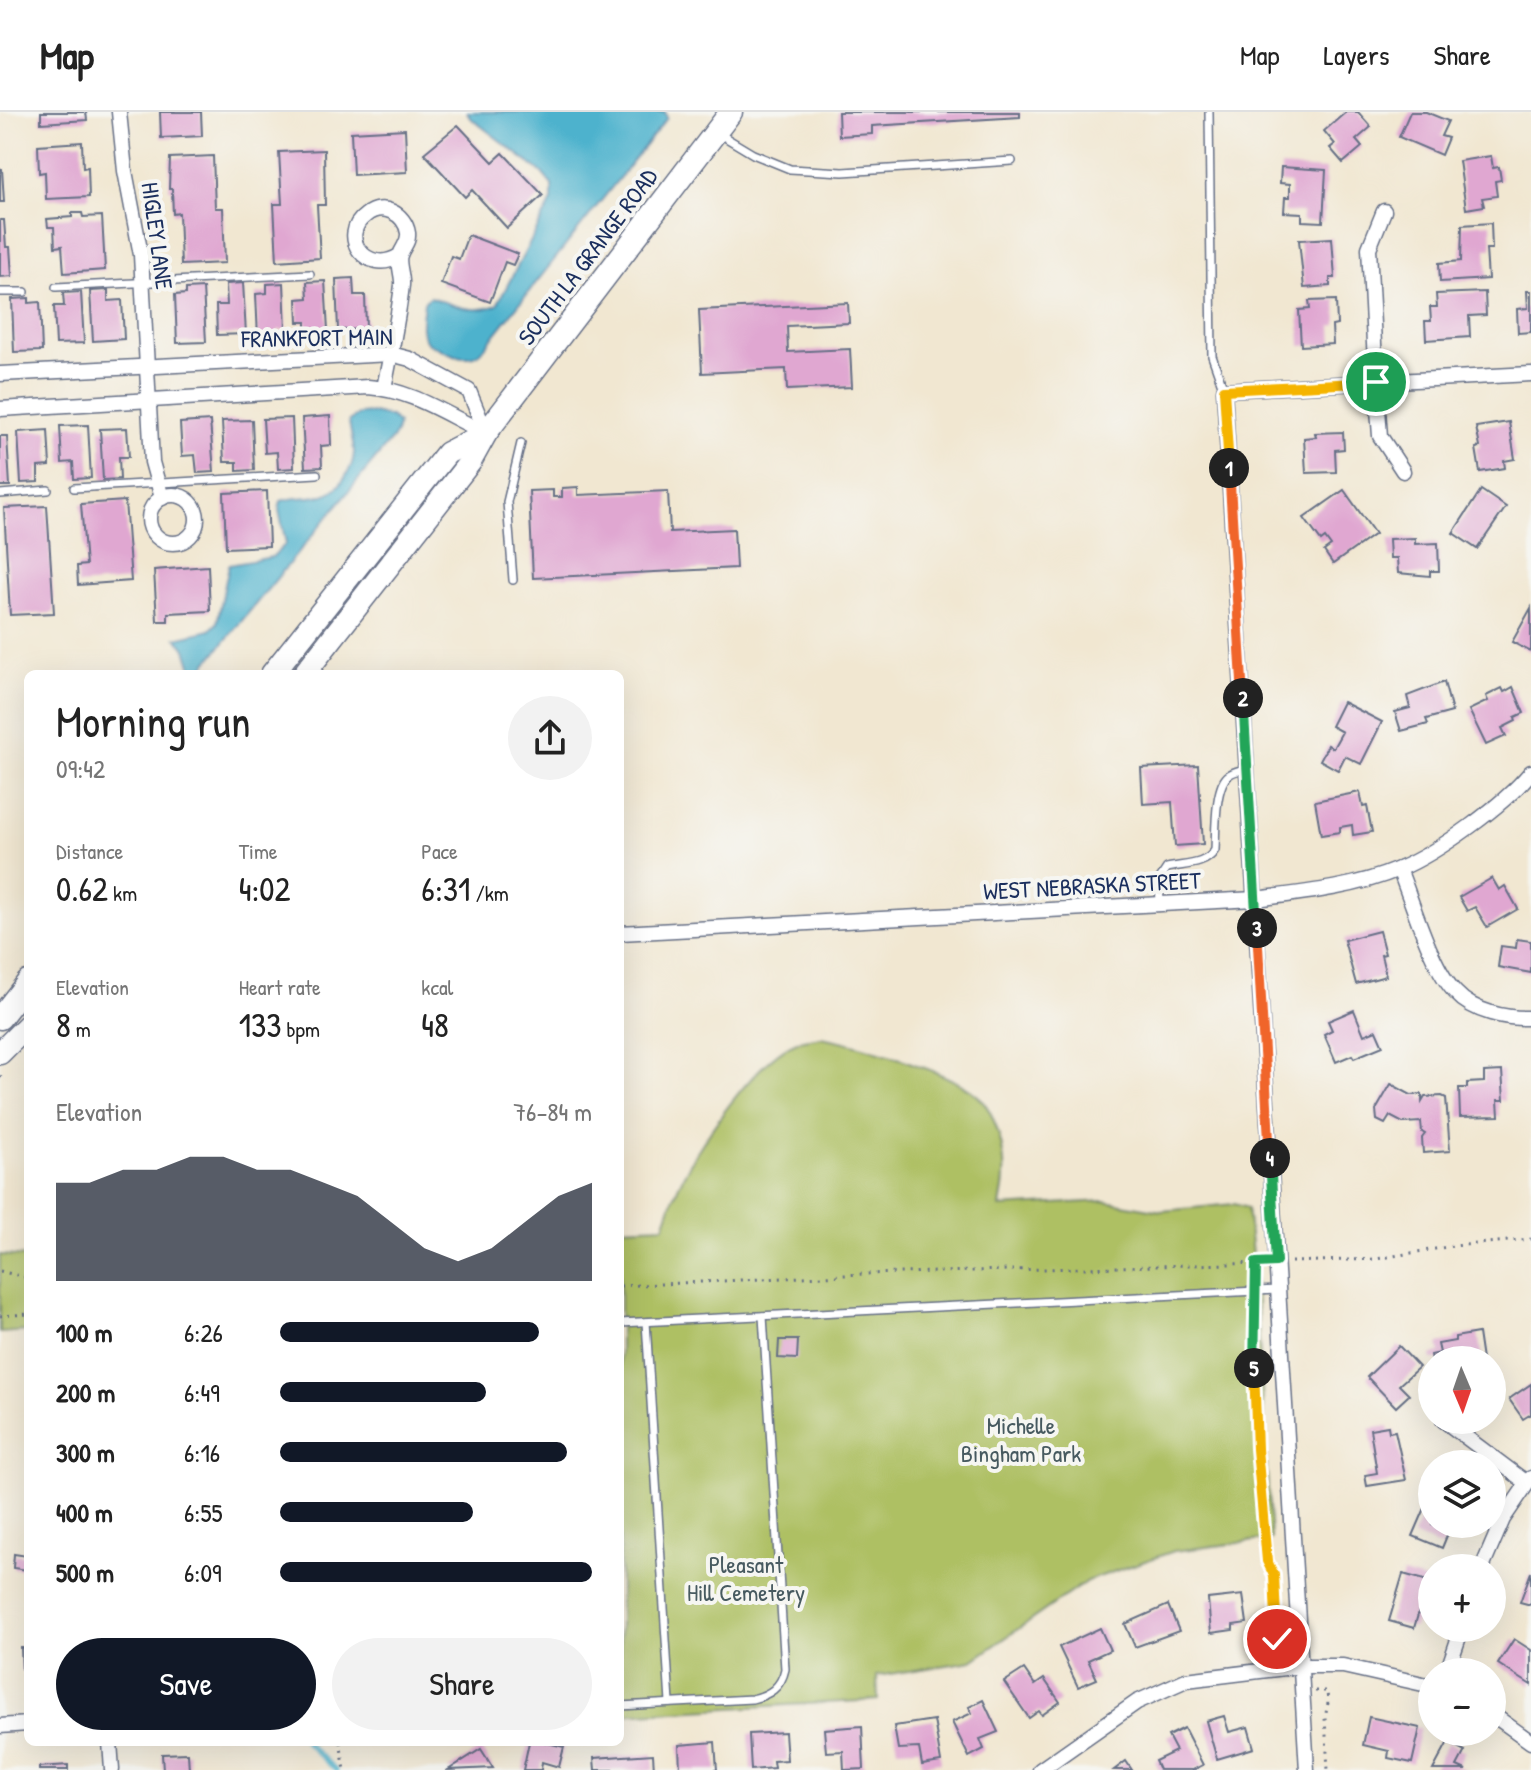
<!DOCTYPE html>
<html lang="en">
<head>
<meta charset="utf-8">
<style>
	:root { --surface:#fff; --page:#f2f2f2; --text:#222; --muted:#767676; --line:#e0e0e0; --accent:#111827 }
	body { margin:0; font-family:"Patrick Hand",sans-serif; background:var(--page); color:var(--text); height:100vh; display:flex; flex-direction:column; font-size:30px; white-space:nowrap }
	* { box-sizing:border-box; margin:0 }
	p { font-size:26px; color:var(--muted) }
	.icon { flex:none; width:44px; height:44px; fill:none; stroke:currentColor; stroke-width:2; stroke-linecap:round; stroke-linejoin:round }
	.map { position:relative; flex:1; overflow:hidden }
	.drawer { position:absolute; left:24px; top:558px; width:600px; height:1076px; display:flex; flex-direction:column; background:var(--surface); border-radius:12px; box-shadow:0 8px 32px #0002 }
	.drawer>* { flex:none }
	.needle { width:52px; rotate:178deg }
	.buttons { position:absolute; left:1418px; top:1234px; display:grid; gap:16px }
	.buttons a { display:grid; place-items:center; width:88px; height:88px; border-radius:50%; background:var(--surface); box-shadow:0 8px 32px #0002; font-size:40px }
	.pin { position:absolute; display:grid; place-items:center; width:68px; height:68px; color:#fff; margin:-34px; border:4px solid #fff; border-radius:50%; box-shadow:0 2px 8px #0007 }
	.km { position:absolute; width:40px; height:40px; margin:-20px; border-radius:50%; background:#222; color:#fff; font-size:22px; line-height:40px; text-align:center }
	.round { display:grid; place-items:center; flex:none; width:84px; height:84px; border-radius:42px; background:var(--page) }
	.head { display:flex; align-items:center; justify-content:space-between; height:136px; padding:0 32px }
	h1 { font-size:44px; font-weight:600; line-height:60px }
	.stats { display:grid; grid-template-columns:repeat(3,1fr); gap:12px; height:136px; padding:8px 32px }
	.stats div { display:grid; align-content:center }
	.stats b { font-size:34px; font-weight:600 }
	.stats small { font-size:22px; font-weight:400 }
	.stats p { font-size:22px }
	.chart { height:224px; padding:16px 32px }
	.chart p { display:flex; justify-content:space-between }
	.chart svg { width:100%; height:144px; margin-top:8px; fill:var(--accent); opacity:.7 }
	.action { display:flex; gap:16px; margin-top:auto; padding:16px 32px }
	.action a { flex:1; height:92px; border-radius:48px; background:var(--accent); color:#fff; font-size:32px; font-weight:600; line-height:92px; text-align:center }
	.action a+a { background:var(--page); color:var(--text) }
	ul { padding:0 32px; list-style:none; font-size:26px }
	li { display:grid; grid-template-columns:128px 96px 1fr; align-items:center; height:60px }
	li i { height:20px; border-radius:10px; background:var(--accent) }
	header { display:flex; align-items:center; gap:48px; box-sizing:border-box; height:112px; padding:0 40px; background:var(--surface); border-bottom:2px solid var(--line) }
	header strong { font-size:38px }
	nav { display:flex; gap:44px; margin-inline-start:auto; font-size:28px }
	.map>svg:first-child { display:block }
</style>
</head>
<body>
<header>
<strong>Map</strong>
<nav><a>Map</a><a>Layers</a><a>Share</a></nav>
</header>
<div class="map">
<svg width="1531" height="1658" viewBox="0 0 1531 1658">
	<rect width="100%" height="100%" fill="#f6f6f2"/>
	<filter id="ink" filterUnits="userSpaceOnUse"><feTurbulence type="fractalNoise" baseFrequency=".0125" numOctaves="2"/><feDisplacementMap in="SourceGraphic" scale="16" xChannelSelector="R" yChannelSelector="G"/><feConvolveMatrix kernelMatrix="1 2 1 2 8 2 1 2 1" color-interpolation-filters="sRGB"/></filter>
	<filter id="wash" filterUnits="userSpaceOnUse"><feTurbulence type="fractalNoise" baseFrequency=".006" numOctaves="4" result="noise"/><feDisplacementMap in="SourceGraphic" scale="32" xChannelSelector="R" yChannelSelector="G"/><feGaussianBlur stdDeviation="1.8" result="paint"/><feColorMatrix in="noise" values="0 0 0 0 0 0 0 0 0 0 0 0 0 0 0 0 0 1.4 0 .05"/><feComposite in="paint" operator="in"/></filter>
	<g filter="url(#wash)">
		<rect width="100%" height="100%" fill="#f1e7d1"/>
		<g fill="#aec064" stroke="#647861" stroke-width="2">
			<path d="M 821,925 C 856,931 960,962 982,988 C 997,1006 1006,1042 1004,1065 C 1004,1075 1001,1085 1000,1095 L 1105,1089 L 1162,1099 L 1234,1092 L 1247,1096 L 1256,1179 L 1271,1427 L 1174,1439 L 1087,1469 L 972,1549 L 877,1564 L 878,1588 L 620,1602 L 620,1116 L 664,1114 C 669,1100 673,1086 679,1073 C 698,1033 755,947 797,930 C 804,927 813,927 821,925 Z"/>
			<polygon points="0,1143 28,1145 28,1219 0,1221"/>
		</g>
		<g fill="#4eb2cd" stroke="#347096" stroke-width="2">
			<path d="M 467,0 L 665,0 L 667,6 L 481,240 C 464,253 445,238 428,231 C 418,220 423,204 424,190 L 430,185 C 454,193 473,203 497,193 L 552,89 L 552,73 L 542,61 L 472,7 Z"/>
			<path d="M 373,301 L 390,305 L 398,311 L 396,322 L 211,546 L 202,557 L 192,556 L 186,537 L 176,526 L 210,518 L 217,511 L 229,453 L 272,445 L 286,432 L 279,398 L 281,389 C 296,384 312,387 326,382 C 341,377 353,356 354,341 C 354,331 350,320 349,309 L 359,302 Z"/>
		</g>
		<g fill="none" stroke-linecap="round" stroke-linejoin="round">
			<polyline stroke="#4eb2cd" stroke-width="5" points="305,1630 336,1658"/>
		</g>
		<g id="blocks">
			<g fill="#e0a7d1">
				<polygon points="41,0 86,0 87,8 41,11"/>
				<polygon points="160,0 201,0 202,24 161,26"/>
				<polygon points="838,0 1020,0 1020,5 872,14 872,22 839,24"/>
				<polygon points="1346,0 1358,0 1371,15 1356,28 1362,35 1343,51 1330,36 1335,32 1324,19"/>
				<polygon points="1410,0 1426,0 1448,9 1441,24 1448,26 1441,43 1399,25"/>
				<polygon points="458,13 493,50 503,41 543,83 507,116 472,78 465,85 424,41"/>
				<polygon points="405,17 407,60 353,63 351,20"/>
				<polygon points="82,30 83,56 88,55 89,85 46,87 45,60 39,61 38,33"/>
				<polygon points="324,38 325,93 317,93 320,146 277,149 274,92 282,92 279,40"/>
				<polygon points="213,44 215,96 223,96 225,151 181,153 179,101 173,102 172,77 169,77 170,46"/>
				<polygon points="1491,44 1493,56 1499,55 1501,68 1495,69 1497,84 1482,86 1484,94 1466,97 1459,49"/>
				<polygon points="1281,55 1326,58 1323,110 1302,109 1302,101 1284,100 1285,85 1290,85 1290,72 1280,71"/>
				<polygon points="0,57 2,57 4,90 0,90"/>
				<polygon points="72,101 82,101 83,105 102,104 105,158 64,161 62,134 55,135 54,115 48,115 47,107 72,105"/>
				<polygon points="0,108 4,108 6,135 10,135 12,164 0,165"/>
				<polygon points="1491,111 1492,137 1486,137 1488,167 1440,170 1439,151 1461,149 1462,113"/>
				<polygon points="468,123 518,142 513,153 505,150 490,190 441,172 451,144 459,147"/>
				<polygon points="1332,126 1335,166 1330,166 1330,174 1304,176 1299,128"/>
				<polygon points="353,166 354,183 365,183 366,217 338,218 336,167"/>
				<polygon points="325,169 328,218 306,219 306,210 298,210 297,187 308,186 307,170"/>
				<polygon points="243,171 246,222 217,223 216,193 227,193 226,172"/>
				<polygon points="284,171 286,218 278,218 278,225 258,226 256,182 267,181 267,172"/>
				<polygon points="203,176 206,230 177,231 175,183 186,182 186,177"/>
				<polygon points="108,178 108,189 122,188 124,227 93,229 90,179"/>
				<polygon points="1527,179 1531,179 1531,220 1518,221 1517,197 1528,196"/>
				<polygon points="81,180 84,231 56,232 54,194 64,194 63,181"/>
				<polygon points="1485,180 1486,203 1469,204 1470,225 1426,228 1425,209 1431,209 1430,195 1437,195 1436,182"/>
				<polygon points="29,186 29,191 40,190 42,239 14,240 12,187"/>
				<polygon points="1336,188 1337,213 1332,214 1333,232 1301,234 1299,198 1310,197 1309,189"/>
				<polygon points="848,191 849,211 787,214 788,240 850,237 852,275 787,278 786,257 702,261 699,198"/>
				<polygon points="330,304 331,333 321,334 322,355 305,356 302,306"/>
				<polygon points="292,306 294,356 278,357 277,340 265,341 263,307"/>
				<polygon points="252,308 254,358 237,359 237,350 224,350 222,309"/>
				<polygon points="210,309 214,360 197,361 195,343 182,344 180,311"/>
				<polygon points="1509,310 1515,347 1504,349 1505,356 1480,360 1476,336 1480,335 1476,315"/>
				<polygon points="88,313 91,366 74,367 73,350 62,351 60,314"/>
				<polygon points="127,316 129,345 119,345 120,367 103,368 100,317"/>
				<polygon points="48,318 50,354 38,355 38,370 21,371 18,320"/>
				<polygon points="1343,320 1344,337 1335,338 1336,360 1306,361 1304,326 1316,325 1315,321"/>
				<polygon points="0,324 7,324 10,374 0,374"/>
				<polygon points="578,375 578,383 668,379 670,420 734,417 736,456 533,466 529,379 553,378 553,385 562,385 562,376"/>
				<polygon points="1344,378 1375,422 1333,452 1324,439 1331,434 1325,426 1321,429 1304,406"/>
				<polygon points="1481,378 1506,395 1477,437 1453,421"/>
				<polygon points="267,379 269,434 226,436 224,381"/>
				<polygon points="125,389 131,469 78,473 77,454 86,453 81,392"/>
				<polygon points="47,394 54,501 10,503 4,396"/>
				<polygon points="1415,426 1415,432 1438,431 1439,459 1430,459 1430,464 1398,461 1397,446 1390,446 1389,427"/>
				<polygon points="208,454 210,499 168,501 168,509 157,509 154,458"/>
				<polygon points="1531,496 1531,540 1512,530"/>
				<polygon points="1444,570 1452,600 1426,607 1428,612 1401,619 1395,600 1410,596 1407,584"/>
				<polygon points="1513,575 1524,601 1515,605 1516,609 1502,616 1506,624 1486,633 1469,598 1488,589 1486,584 1502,576 1504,580"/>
				<polygon points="1343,590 1382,610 1361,652 1345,644 1338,658 1320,648 1328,633 1333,636 1342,620 1331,614"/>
				<polygon points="1198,653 1203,732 1175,734 1172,690 1143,692 1141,656"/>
				<polygon points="1360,680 1363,695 1367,694 1372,720 1353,723 1352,713 1340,715 1340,720 1321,723 1315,689"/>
				<polygon points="1492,766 1499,778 1505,774 1518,797 1487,815 1475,795 1467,799 1459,785"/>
				<polygon points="1379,819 1385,842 1381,843 1386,864 1356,872 1344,828"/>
				<polygon points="1517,827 1531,829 1531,861 1498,855 1501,834 1516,836"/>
				<polygon points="1354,898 1364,923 1376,918 1383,934 1354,946 1352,943 1336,950 1324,922 1332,918 1328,909"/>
				<polygon points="1502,959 1504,988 1498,988 1499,1004 1460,1005 1459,976 1467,976 1467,971 1484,970 1484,960"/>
				<polygon points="1391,972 1411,983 1422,982 1422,990 1425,985 1442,984 1446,986 1450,1039 1423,1041 1422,1026 1425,1022 1422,1020 1421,1010 1403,1011 1390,1004 1385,1012 1377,1008 1376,998"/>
				<polygon points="1478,1221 1482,1248 1432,1248 1431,1243 1440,1241 1438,1232 1455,1229 1455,1225"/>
				<polygon points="779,1228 798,1228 797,1247 778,1246"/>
				<polygon points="1399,1234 1419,1255 1399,1273 1409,1283 1396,1295 1367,1265"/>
				<polygon points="1531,1272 1531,1302 1523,1307 1509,1287"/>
				<polygon points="1388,1314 1389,1320 1395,1319 1406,1368 1367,1374 1365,1363 1377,1361 1370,1317"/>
				<polygon points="1432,1380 1432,1412 1451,1414 1442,1436 1413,1424"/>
				<polygon points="14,1442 28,1444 28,1458 13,1456"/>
				<polygon points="1531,1460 1531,1493 1520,1490"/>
				<polygon points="1403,1462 1428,1469 1414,1516 1389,1509"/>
				<polygon points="1243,1483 1247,1511 1233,1513 1233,1518 1211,1521 1208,1487"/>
				<polygon points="1168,1493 1179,1519 1135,1535 1125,1512"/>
				<polygon points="1100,1516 1110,1538 1088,1548 1097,1567 1078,1575 1059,1535"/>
				<polygon points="1514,1527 1531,1538 1531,1573 1498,1552"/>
				<polygon points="21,1536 28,1536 28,1560 22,1560"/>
				<polygon points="1024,1557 1035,1573 1044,1567 1060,1590 1042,1603 1039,1599 1029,1606 1004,1570"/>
				<polygon points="983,1588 998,1620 980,1627 984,1637 969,1645 952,1610 972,1601 969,1595"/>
				<polygon points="1224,1604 1229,1620 1248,1615 1254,1636 1217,1647 1206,1609"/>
				<polygon points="1369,1605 1420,1616 1412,1651 1388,1646 1389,1639 1363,1633"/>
				<polygon points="934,1608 941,1650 922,1653 919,1636 898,1637 894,1614"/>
				<polygon points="862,1614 864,1657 844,1658 843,1639 826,1640 824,1617"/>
				<polygon points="1184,1616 1203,1653 1193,1658 1159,1658 1155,1649 1176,1639 1168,1624"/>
				<polygon points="785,1620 787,1648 773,1649 774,1656 751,1658 749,1622"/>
				<polygon points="529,1630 544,1630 564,1635 559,1655 542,1650 541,1658 523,1658"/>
				<polygon points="715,1630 717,1658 680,1658 679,1633"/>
				<polygon points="1448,1630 1465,1639 1457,1654 1466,1658 1433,1658"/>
				<polygon points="481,1637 493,1656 448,1658"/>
				<polygon points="188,1641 189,1658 163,1658 162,1642"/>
				<polygon points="653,1642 654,1658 595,1658 594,1646"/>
				<polygon points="1126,1649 1132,1658 1114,1658"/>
				<polygon points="68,1653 68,1658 39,1658 39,1655"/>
			</g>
		</g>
	</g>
	<g filter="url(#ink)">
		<use href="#blocks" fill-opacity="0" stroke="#666f86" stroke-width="2"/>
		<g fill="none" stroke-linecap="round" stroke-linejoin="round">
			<defs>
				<g id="service">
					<polyline points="1209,0 1212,244 1224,278"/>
					<polyline points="718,21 753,42 790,57 843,60 1012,49"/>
					<polyline points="56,175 310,162"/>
					<polyline points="0,180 25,180"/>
					<polyline points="74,376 317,362"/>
					<polyline points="0,382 48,378"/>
					<polyline points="513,468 507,390 521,331"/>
					<path d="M 1160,791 L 1159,768 L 1167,756 C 1183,752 1206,754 1215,738 C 1216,721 1214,673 1229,663 C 1233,659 1242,658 1247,656"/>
					<polyline points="646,1210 670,1591"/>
					<polyline points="620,1211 1277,1178"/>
					<path d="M 620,1594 L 752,1587 C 769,1583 781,1576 785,1557 L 763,1204"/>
				</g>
				<g id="minor">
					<polyline points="119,0 125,59 141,143 152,350 162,386"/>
					<polyline points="1384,99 1369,136 1376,270 1380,324 1403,359"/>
					<polyline points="0,262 391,242 410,247 469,279 486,321"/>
					<path d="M 384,276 C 391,242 398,208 402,173 C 403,164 397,151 400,143 C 403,134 409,131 408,121 C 405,101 382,90 366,103 C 337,124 367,164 399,144"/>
					<path d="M 0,297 L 368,275 C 413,278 446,303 486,321"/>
					<circle cx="173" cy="407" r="24"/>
					<path d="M 1399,757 C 1413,791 1431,856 1456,881 C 1473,900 1507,907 1531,906"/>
					<path d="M 620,821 L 1255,787 C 1303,781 1354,776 1399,757 C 1439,740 1504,693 1531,660"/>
					<polyline points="1443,1308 1527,1371"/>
					<polyline points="1482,1456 1503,1407 1531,1366"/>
					<polyline points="1447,1560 1462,1516"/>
					<polyline points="1492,1602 1531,1630"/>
					<polyline points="0,1614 28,1612"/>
					<polyline points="110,1630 112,1658"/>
					<polyline points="1040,1658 1137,1590 1186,1568 1301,1554 1343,1554 1432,1574"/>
					<polyline points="1307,1658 1224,278 1531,262"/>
				</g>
				<g id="primary">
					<polyline points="272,562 447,341 486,321"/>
					<polyline points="304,562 470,350 486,321 731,0"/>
					<polyline points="0,906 28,870"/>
					<polyline points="0,941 28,913"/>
				</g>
			</defs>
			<use href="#service" stroke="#666f86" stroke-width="10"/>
			<use href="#minor" stroke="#666f86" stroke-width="17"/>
			<use href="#primary" stroke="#666f86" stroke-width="25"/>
			<g stroke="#666f86" stroke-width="3" stroke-dasharray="2 6" stroke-linecap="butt">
				<polyline points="0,964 3,966 0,969"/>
				<polyline points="1291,1150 1376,1147 1453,1134 1531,1127"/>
				<polyline points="1256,1151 1256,1167"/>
				<polyline points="0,1159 28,1166"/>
				<polyline points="620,1174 864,1162 1264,1151"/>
				<polyline points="1257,1191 1253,1229 1257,1337 1267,1449 1274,1463 1279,1544"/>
				<polyline points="0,1204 28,1202"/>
				<polyline points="1315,1579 1327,1579 1328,1591 1325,1606 1328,1658"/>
				<polyline points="340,1630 345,1658"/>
			</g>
			<use href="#service" stroke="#fff" stroke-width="7"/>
			<use href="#minor" stroke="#fff" stroke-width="14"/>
			<use href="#primary" stroke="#fff" stroke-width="22"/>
		</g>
	</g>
	<g fill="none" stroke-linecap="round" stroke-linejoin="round" filter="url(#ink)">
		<defs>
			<polyline id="split-1" points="1229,356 1224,278 1376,270"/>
			<polyline id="split-2" points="1229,356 1243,586"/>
			<polyline id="split-3" points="1243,586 1257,816"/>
			<polyline id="split-4" points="1257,816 1270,1046"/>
			<polyline id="split-5" points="1254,1256 1256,1151 1276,1150 1270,1046"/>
			<polyline id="split-6" points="1254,1256 1257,1337 1267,1449 1274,1463 1277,1527"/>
		</defs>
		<use href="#split-1" stroke="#fff" stroke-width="16"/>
		<use href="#split-2" stroke="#fff" stroke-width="16"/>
		<use href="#split-3" stroke="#fff" stroke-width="16"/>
		<use href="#split-4" stroke="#fff" stroke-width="16"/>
		<use href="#split-5" stroke="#fff" stroke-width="16"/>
		<use href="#split-6" stroke="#fff" stroke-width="16"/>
		<use href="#split-1" stroke="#f5b400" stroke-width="10"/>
		<use href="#split-2" stroke="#f0652b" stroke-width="10"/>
		<use href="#split-3" stroke="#22a559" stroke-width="10"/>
		<use href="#split-4" stroke="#f0652b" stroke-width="10"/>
		<use href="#split-5" stroke="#22a559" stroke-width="10"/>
		<use href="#split-6" stroke="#f5b400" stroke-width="10"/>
	</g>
	<g text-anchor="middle" stroke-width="8" stroke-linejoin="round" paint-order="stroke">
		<g font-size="24" fill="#1b2f5e" stroke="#f6f6f2">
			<text transform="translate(157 124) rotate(82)" y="8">HIGLEY LANE</text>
			<text transform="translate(588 145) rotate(-53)" y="8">SOUTH LA GRANGE ROAD</text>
			<text transform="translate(317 226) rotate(-1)" y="8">FRANKFORT MAIN</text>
			<text transform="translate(1092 774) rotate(-3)" y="8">WEST NEBRASKA STREET</text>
		</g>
		<g font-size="24" fill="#475a60" stroke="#f6f6f2">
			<text x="1021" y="1322">Michelle<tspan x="1021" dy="28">Bingham Park</tspan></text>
			<text x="746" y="1461">Pleasant<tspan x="746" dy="28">Hill Cemetery</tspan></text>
		</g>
	</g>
</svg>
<div class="buttons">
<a><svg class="needle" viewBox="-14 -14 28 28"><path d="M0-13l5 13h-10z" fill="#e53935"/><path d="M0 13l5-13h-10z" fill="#767676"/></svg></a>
<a><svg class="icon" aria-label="layers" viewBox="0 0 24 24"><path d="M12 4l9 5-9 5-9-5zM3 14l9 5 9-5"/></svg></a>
<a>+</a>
<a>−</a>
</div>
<div class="pin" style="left:1376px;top:270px;background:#1e9e55"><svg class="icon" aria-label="arrive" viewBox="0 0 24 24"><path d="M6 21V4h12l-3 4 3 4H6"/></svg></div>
<div class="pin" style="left:1277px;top:1527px;background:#d93025"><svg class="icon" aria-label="check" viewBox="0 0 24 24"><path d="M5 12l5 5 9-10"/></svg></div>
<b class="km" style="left:1229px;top:356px">1</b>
<b class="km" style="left:1243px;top:586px">2</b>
<b class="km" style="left:1257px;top:816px">3</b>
<b class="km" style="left:1270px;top:1046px">4</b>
<b class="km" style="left:1254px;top:1256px">5</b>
<section class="drawer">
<div class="head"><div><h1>Morning run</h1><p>09:42</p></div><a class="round"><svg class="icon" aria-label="share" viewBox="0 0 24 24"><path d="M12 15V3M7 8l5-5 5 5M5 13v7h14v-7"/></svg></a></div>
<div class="stats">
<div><p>Distance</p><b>0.62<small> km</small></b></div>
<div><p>Time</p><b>4:02</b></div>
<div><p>Pace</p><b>6:31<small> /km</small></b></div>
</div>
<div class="stats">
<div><p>Elevation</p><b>8<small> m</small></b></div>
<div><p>Heart rate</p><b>133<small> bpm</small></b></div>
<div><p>kcal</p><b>48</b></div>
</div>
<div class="chart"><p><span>Elevation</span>76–84 m</p>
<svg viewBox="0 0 160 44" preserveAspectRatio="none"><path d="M0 44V14L10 14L20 10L30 10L40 6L50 6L60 10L70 10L80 14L90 18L100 26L110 34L120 38L130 34L140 26L150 18L160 14V44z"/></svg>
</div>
<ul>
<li><b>100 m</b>6:26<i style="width:83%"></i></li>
<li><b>200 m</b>6:49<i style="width:66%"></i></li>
<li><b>300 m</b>6:16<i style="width:92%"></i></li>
<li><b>400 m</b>6:55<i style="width:62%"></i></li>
<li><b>500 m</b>6:09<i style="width:100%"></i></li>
</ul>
<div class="action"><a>Save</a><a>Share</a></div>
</section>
</div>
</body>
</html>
